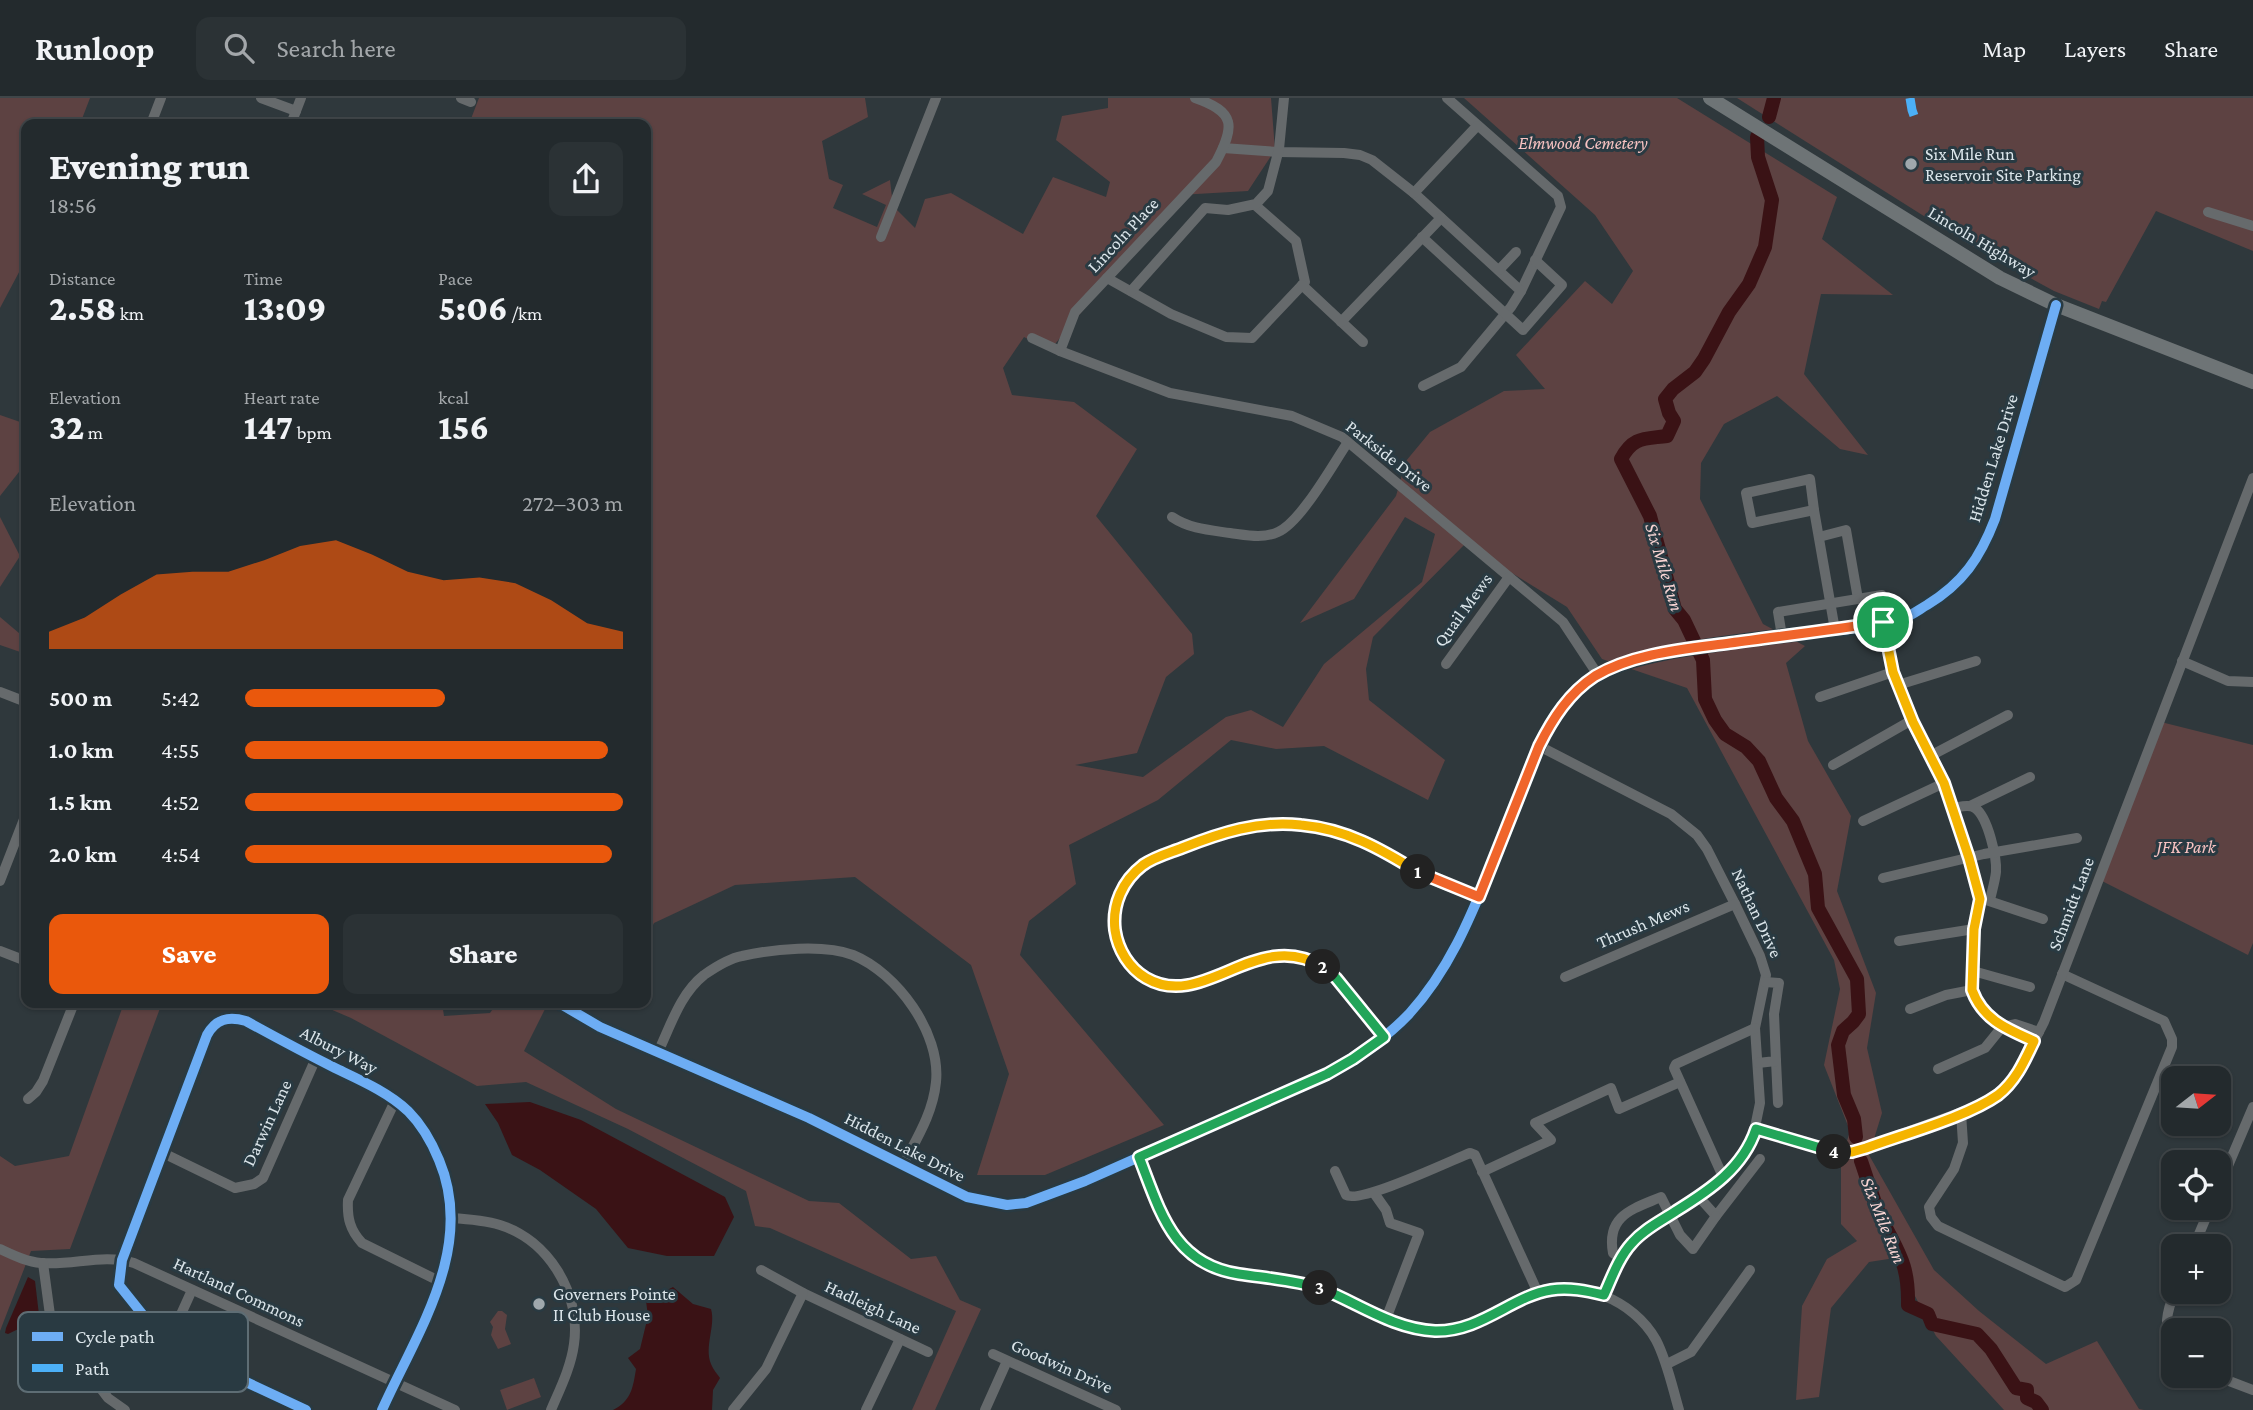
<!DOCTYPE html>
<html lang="en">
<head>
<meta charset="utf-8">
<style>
	:root { --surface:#232a2d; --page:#2b3235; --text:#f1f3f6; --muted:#a3a7aa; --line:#404649; --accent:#ea580c }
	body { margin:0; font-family:"Crimson Pro",serif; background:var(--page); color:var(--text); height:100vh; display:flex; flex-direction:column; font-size:26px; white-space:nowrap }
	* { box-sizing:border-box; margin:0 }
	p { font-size:23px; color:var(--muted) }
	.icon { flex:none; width:38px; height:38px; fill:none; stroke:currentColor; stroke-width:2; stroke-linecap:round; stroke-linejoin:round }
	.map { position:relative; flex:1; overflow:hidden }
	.sheet { position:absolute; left:21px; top:21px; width:630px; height:889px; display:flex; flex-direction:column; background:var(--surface); border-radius:14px; box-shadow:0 2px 5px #0004,0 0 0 2px var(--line) }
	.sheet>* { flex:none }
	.needle { width:46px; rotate:73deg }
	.controls { position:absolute; left:2161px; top:968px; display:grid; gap:14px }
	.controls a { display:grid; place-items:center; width:70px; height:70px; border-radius:14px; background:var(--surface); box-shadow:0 2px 5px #0004,0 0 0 2px var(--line); font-size:35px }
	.pin { position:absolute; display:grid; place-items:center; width:60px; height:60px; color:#fff; margin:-30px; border:4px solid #fff; border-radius:50%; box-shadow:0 2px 7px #0007 }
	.km { position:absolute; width:35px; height:35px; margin:-18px; border-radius:50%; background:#222; color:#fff; font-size:19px; line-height:35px; text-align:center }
	.round { display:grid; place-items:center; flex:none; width:74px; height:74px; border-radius:14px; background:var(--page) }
	.summary { display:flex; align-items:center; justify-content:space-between; height:119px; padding:0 28px }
	h1 { font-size:38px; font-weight:800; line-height:52px }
	.stats { display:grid; grid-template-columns:repeat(3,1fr); gap:10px; height:119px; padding:7px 28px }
	.stats div { display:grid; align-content:center }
	.stats b { font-size:35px; font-weight:800 }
	.stats small { font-size:19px; font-weight:400 }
	.stats p { font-size:19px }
	.chart { height:196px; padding:14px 28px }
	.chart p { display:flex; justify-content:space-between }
	.chart svg { width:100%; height:126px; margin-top:7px; fill:var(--accent); opacity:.7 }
	.button { display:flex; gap:14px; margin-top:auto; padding:14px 28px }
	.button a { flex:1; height:80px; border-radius:14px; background:var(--accent); color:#fff; font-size:28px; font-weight:800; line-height:80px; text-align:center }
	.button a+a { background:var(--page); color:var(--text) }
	ul { padding:0 28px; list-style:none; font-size:23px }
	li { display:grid; grid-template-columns:112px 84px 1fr; align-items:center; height:52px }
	li i { height:18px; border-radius:9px; background:var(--accent) }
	header { display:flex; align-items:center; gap:42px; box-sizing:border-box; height:98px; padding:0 35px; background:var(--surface); border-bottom:2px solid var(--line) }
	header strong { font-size:33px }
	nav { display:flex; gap:38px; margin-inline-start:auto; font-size:24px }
	.search { width:490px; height:63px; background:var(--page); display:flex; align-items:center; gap:18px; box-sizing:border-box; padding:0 24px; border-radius:14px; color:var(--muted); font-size:26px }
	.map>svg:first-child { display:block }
</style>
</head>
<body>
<header>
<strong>Runloop</strong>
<div class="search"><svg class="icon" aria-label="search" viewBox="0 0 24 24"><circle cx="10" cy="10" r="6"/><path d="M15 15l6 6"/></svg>Search here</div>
<nav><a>Map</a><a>Layers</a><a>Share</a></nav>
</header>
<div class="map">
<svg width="2253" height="1312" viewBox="0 0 2253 1312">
	<rect width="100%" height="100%" fill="#2f383c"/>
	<g fill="#5d4242">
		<polygon points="0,0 90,0 80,26 26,26 26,161 0,210"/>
		<polygon points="479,0 865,0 868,19 822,43 829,81 843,87 833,110 877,129 886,107 862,96 890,82 893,108 915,130 925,101 951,95 1023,136 1053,79 1106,99 1110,84 1056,42 1062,18 1108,10 1108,0 1271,0 1275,52 1248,93 1179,97 1050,252 1024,239 1003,270 1012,297 1074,304 1137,351 1096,418 1192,536 1194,556 1166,579 1137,655 1075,667 1143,679 1226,619 1251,612 1283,629 1324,566 1422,484 1435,436 1405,419 1354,501 1300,525 1396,398 1406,363 1430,334 1504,293 1545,291 1516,257 1585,183 1612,206 1633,173 1595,117 1464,0 1677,0 1837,99 1822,141 1893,197 1821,196 1804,276 1868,357 1840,351 1777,298 1724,326 1701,365 1700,401 1763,526 1805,548 1786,565 1808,643 1851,718 1837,793 1876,895 1867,950 1882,1015 1869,1057 1934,1172 1979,1213 2046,1266 2097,1243 2139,1311 2144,1312 2004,1312 1936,1238 1895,1160 1869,1164 1831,1210 1819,1299 1796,1302 1802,1208 1827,1161 1857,1143 1841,1126 1841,1063 1850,1033 1824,967 1840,891 1834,862 1687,590 1602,561 1567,509 1465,446 1373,539 1366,571 1369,602 1445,662 1428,702 1324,648 1276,651 1231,642 1158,702 1069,747 1076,786 1029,823 1020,857 1164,1027 1045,1077 977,1077 1009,976 971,867 855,779 735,787 654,825 646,841 646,26 469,26"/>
		<polygon points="1737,0 2253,0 2253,153 2156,113 2106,204 2102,203 2099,211 2054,193 1965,144"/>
		<polygon points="0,317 26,326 26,365 0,398"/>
		<polygon points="0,419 20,458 0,489"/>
		<polygon points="0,519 26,541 26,556 0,547"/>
		<polygon points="2161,624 2253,647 2253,845 2248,857 2100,782"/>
		<polygon points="124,905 162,905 70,1151 31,1153 0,1233 0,1058 15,1068 69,1058"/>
		<polygon points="316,905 442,905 444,918 490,915 497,905 548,905 524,953 616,1011 809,1103 839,1105 911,1161 936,1158 960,1202 981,1211 935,1312 912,1312 956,1213 770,1130 755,1128 746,1093 628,1031 526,984 477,988 351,920"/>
		<polygon points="498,1213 502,1213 507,1217 505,1231 511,1246 498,1251 491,1237 493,1229 490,1224"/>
		<polygon points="534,1280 541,1299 507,1312 500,1292"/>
	</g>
	<g fill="#3a1215">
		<polygon points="530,1004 581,1022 725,1099 734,1119 714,1158 667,1158 628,1150 596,1111 540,1072 512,1057 498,1025 485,1006"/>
		<polygon points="28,1179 35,1183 39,1217 37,1222 8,1236 5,1235 6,1230"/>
		<path d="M 673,1189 L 693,1206 L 711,1211 C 716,1228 704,1248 711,1266 C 713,1271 717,1276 720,1280 L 713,1292 L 712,1312 L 613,1312 C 631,1303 633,1290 636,1271 L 628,1260 L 640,1251 L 648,1218 L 646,1203 Z"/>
	</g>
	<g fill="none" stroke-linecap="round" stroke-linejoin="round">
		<g stroke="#3a1215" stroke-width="14">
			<polyline points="1769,19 1774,0"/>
			<path d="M 1757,39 L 1758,59 L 1772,102 L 1765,149 L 1749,186 L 1729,214 L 1704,261 L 1695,274 L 1673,291 L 1665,301 L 1669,315 L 1674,323 L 1667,338 C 1645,341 1633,338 1621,361 L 1650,418 L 1675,511 L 1684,522 L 1703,562 L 1705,601 L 1715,622 L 1725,636 L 1746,649 L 1759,663 L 1776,700 L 1793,723 L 1815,776 L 1818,810 L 1857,881 L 1859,916 L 1853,924 L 1843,933 L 1838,947 L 1844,997 L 1854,1021 L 1856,1039"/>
			<path d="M 1861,1063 C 1867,1080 1872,1098 1879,1115 C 1896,1153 1909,1162 1908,1207 L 1928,1216 L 1932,1226 L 1977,1236 L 1991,1251 L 2016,1290 L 2027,1292 L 2027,1300 L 2036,1304 L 2042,1312"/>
		</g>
		<g stroke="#666a6c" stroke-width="10">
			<polyline points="261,0 296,13"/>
			<polyline points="461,0 471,4"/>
			<polyline points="1447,0 1558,98 1561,109 1521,193"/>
			<polyline points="151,26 161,0"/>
			<polyline points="291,26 301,0"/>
			<polyline points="1223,50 1278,54 1344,55 1360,57 1372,62 1414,95 1521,193 1511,209 1461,269 1423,288"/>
			<polyline points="1414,95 1477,28"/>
			<polyline points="2208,114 2253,128"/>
			<polyline points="881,139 936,0"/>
			<polyline points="1422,139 1523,232 1562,187 1535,162"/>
			<polyline points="1499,172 1516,154"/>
			<polyline points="1107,180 1171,216 1226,239 1252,240 1305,184 1296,143 1255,107"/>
			<polyline points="1302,187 1363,244"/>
			<polyline points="1131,193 1205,110 1228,112 1256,106 1268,93 1279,51 1284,0"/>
			<polyline points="1341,224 1441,120"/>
			<polyline points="1032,240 1060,253 1170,295 1292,318 1342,339 1563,524 1598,577"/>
			<path d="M 1060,253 L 1075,214 L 1216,64 C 1235,28 1236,14 1195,0"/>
			<polygon points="1810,381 1814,412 1752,425 1746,395"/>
			<polyline points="1814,412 1835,532"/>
			<path d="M 1172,419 C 1190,431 1209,432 1230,435 C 1246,437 1263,441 1278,434 C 1301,424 1333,366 1348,344"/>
			<polyline points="1819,439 1846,432 1858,501"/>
			<path d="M 1883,524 L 1893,574 L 1913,624 L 1944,685 L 1969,760 L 1980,801 L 1974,831 L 1972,892 C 1983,922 2007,931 2034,943"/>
			<polyline points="1782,538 1778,514 1882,497"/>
			<polyline points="2182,563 2228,583 2253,584"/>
			<polyline points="1446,566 1509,479"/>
			<polyline points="1898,587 1976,563"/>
			<polyline points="0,594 26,604"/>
			<polyline points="1820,599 1893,574"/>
			<polyline points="1539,648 1671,716 1697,737 1707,751 1735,806 1760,858 1766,877 1755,930 1760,1005 1753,1039 1738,1065 1724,1081 1650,1129 1632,1145 1616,1170 1604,1197"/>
			<polyline points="1932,657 2008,617"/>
			<polyline points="1833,667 1912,622"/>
			<polyline points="1970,708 2030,679"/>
			<path d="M 1953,710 C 1960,709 1969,706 1975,710 C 1988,719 1997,760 1996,774 C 1995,783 1992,793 1990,802"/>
			<polyline points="1863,723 1944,685"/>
			<polyline points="1883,780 1984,756 2077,740"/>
			<polyline points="0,783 26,716"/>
			<polyline points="1986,802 2043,821"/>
			<polyline points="1899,843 1974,831"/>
			<polyline points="0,853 26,863"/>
			<polyline points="1973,873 2030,889"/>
			<polyline points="1565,879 1735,806"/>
			<path d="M 559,905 L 600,929 L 809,1020 L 967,1099 L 1007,1107 L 1026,1105 L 1085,1083 L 1327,976 C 1357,960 1385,941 1409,916 C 1450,871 1471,818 1494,762 C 1509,724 1524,686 1539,648 C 1550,625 1563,604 1582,588 C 1607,567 1641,560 1671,554 C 1713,546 1756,541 1798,536 C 1833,532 1871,531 1904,520 C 1912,517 1920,511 1927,507 C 1963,485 1980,460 1995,421 L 2056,207"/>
			<polyline points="1910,911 1946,897 1972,892"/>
			<polyline points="2002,929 2015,926 2039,934"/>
			<path d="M 1384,939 C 1363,913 1335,868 1302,859 C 1247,845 1193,915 1141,876 C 1131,869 1123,859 1119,847 C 1112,829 1112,808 1122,791 C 1137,765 1164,757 1191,747 C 1249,724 1307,718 1366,743 C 1387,752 1404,768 1425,778 C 1442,787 1461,793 1479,799"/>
			<path d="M 658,954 C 671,927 680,896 704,877 C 714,870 731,860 742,858 C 773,851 824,846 853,857 C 897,875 941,935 936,984 C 933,1015 917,1040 903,1067"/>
			<polyline points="1776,963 1778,1005"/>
			<polyline points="1758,965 1776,963 1774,916 1779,885 1765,884"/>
			<polyline points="1938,971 1985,950 2002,929"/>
			<polyline points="28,1001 36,994 43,983 74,905"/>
			<path d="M 395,1003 L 348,1102 C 347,1120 350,1132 362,1145 L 441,1184"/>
			<polyline points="1961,1015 1963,1045 1954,1071 1929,1109 1931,1119 1938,1128 2065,1189 2076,1182 2172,949 2172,941 2164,923 2062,876"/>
			<polyline points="1756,1030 1832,1053 1852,1054 1973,1010 1999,996 2018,975 2044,924 2253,380"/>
			<polyline points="161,1054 235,1090 254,1086 263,1080 316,960"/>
			<path d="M 1139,1059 C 1152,1092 1163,1133 1191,1157 C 1224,1186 1278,1177 1318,1190 C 1358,1202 1393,1233 1437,1233 C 1474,1232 1504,1210 1536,1196 C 1578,1179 1634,1202 1656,1242 C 1667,1263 1672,1288 1679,1312"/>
			<path d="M 1335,1073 L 1346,1097 C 1360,1106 1450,1063 1470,1055 L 1475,1057 L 1538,1195"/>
			<polyline points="1482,1074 1551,1042 1535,1025 1611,990 1619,1011 1680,984"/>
			<polyline points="1724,1081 1674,970 1676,966 1755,930"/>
			<polyline points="2219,1089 2253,1009"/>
			<polyline points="1374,1095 1386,1112 1390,1125 1419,1135 1386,1221"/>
			<polyline points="1698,1098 1716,1118 1760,1061"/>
			<path d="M 451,1120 C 468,1121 484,1122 500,1127 C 548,1142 581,1195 574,1246 C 571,1269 560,1291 551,1312"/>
			<polyline points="2194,1148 2210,1110"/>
			<path d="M 0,1151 C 13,1157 27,1164 41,1165 C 73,1168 103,1155 134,1165 L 455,1312"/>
			<path d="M 1622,1161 L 1613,1155 C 1606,1117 1633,1111 1661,1099 L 1680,1137 L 1693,1151 L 1716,1118"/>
			<polyline points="43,1165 50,1217 55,1230 108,1300 125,1312"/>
			<polyline points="761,1172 803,1195 928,1254"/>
			<polyline points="167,1247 192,1192"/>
			<path d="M 2174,1251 C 2162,1232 2167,1212 2175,1194"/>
			<polyline points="993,1256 1116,1312"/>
			<polyline points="1667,1266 1691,1254 1750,1172"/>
			<polyline points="2216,1278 2253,1292"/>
			<path d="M 306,1312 L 167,1247 L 119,1187 L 122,1162 L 207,937 C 216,921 228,918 246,923 C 275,939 305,955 335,970 C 360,982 388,994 408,1013 C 422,1027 432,1045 439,1062 C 476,1150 417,1234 382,1312"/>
			<polyline points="733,1312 766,1271 803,1195"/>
			<polyline points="866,1312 900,1241"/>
			<polyline points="985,1312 1007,1263"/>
		</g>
		<polyline stroke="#6e7476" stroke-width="14" points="1710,0 2000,180 2056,207 2253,284"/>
		<polyline stroke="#4cb0f7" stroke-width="9" stroke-dasharray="18 9" stroke-linecap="butt" points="1910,0 1912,12 1917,26"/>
		<defs>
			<g id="cycleway">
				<path d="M 559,905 L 600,929 L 809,1020 L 967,1099 L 1007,1107 L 1026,1105 L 1085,1083 L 1327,976 C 1357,960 1385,941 1409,916 C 1450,871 1471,818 1494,762 C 1509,724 1524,686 1539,648 C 1550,625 1563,604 1582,588 C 1607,567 1641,560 1671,554 C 1713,546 1756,541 1798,536 C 1833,532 1871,531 1904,520 C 1912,517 1920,511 1927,507 C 1963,485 1980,460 1995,421 L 2056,207"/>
				<path d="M 306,1312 L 167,1247 L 119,1187 L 122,1162 L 207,937 C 216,921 228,918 246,923 C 275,939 305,955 335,970 C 360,982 388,994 408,1013 C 422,1027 432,1045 439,1062 C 476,1150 417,1234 382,1312"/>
			</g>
		</defs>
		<use href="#cycleway" stroke="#293a42" stroke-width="15"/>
		<use href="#cycleway" stroke="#6dadf4" stroke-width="10"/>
	</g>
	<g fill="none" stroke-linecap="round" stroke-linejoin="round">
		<defs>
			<path id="split-1" d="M 1418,774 L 1479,799 L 1539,648 C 1553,620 1569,595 1595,578 C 1634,555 1686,551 1730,545 C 1781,538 1832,532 1883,524"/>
			<path id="split-2" d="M 1323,869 C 1257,828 1204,914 1146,880 C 1129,870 1118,852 1115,832 C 1112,807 1122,783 1143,767 C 1154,759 1169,755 1182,750 C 1220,735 1259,722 1301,727 C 1346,731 1381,751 1418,774"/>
			<path id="split-3" d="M 1320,1190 C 1294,1182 1266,1180 1239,1176 C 1173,1166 1160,1113 1139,1059 L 1327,976 L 1353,961 L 1384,939 L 1336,880 L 1323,869"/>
			<path id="split-4" d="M 1320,1190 C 1358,1205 1393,1231 1435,1233 C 1481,1234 1512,1198 1551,1192 C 1569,1189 1587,1193 1604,1197 C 1612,1179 1619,1159 1632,1145 C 1644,1131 1661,1123 1676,1113 C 1710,1092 1743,1070 1756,1031 L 1834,1054"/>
			<path id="split-5" d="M 1834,1054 L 1852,1054 L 1866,1050 C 1904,1036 1967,1019 1998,997 C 2016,983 2025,962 2034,943 C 2007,931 1983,922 1972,892 L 1974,831 L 1980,801 L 1969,760 L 1944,685 L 1913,624 L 1893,574 L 1883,524"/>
		</defs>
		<use href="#split-1" stroke="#fff" stroke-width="14"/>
		<use href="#split-2" stroke="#fff" stroke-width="14"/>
		<use href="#split-3" stroke="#fff" stroke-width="14"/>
		<use href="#split-4" stroke="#fff" stroke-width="14"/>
		<use href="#split-5" stroke="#fff" stroke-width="14"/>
		<use href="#split-1" stroke="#f0652b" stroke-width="9"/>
		<use href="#split-2" stroke="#f5b400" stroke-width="9"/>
		<use href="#split-3" stroke="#22a559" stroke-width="9"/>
		<use href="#split-4" stroke="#22a559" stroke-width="9"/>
		<use href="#split-5" stroke="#f5b400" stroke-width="9"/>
	</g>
	<g fill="#9fa8ad" stroke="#293a42" stroke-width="2.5">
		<circle cx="1911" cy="66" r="7"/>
		<circle cx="539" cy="1206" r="7"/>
	</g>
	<g text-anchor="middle" stroke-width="6" stroke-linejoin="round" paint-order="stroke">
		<g font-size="18" font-style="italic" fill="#f8c3c2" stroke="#293a42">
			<text x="1583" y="51">Elmwood Cemetery</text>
			<text x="2186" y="755">JFK Park</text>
		</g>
		<g font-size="18" fill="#dbe5ea" stroke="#293a42" text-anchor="start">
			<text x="1925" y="62">Six Mile Run<tspan x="1925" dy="21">Reservoir Site Parking</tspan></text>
			<text x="553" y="1202">Governers Pointe<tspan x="553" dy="21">II Club House</tspan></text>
		</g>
		<g font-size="18" fill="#dbe5ea" stroke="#293a42">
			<text transform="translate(1123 137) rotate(-47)" y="6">Lincoln Place</text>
			<text transform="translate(1982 144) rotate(31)" y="6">Lincoln Highway</text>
			<text transform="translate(1389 358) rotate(38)" y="6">Parkside Drive</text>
			<text transform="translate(1993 360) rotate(-73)" y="6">Hidden Lake Drive</text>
			<text transform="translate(1463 512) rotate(-54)" y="6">Quail Mews</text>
			<text transform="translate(2071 806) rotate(-69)" y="6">Schmidt Lane</text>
			<text transform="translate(1757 815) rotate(65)" y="6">Nathan Drive</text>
			<text transform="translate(1643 826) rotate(-23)" y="6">Thrush Mews</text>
			<text transform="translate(339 952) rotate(27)" y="6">Albury Way</text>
			<text transform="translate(267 1025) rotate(-65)" y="6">Darwin Lane</text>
			<text transform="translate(905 1049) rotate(27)" y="6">Hidden Lake Drive</text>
			<text transform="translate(239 1194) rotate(25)" y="6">Hartland Commons</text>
			<text transform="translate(873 1209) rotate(25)" y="6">Hadleigh Lane</text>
			<text transform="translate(1062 1268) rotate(24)" y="6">Goodwin Drive</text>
		</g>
		<g font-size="19" font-style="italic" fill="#f8d4d3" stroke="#293a42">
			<text transform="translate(1665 469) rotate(73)" y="7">Six Mile Run</text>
			<text transform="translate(1884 1122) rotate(68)" y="7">Six Mile Run</text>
		</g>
	</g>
	<rect x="18" y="1214" width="230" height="80" rx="10" fill="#293a42" stroke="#5e6d74" stroke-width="2"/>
	<rect x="32" y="1234" width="31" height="9" fill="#6dadf4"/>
	<rect x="32" y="1266" width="31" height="8" fill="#4cb0f7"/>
	<g font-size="19" fill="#dbe5ea">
		<text x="75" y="1245">Cycle path</text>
		<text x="75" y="1277">Path</text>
	</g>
</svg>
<div class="controls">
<a><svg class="needle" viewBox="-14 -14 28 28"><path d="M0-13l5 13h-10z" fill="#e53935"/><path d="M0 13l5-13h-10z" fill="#a3a7aa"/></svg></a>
<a><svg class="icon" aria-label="locate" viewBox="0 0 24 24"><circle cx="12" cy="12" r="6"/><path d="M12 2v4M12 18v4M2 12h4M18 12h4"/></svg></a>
<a>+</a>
<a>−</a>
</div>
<div class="pin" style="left:1883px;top:524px;background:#1e9e55"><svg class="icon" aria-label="arrive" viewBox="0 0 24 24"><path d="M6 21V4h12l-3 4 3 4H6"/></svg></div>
<b class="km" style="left:1418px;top:774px">1</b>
<b class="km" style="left:1323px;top:869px">2</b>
<b class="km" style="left:1320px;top:1190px">3</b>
<b class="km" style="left:1834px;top:1054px">4</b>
<section class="sheet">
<div class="summary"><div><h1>Evening run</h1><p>18:56</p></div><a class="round"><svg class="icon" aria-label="share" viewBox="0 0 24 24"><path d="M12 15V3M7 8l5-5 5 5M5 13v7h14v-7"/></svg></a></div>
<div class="stats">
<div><p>Distance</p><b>2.58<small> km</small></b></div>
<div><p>Time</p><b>13:09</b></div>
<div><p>Pace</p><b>5:06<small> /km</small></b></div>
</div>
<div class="stats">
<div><p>Elevation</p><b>32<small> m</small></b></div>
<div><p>Heart rate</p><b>147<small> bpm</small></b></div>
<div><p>kcal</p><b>156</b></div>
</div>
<div class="chart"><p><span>Elevation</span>272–303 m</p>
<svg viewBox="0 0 160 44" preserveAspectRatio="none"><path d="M0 44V38L10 33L20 25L30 18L40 17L50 17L60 13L70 8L80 6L90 11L100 17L110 20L120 19L130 21L140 27L150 35L160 38V44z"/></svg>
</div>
<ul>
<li><b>500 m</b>5:42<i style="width:53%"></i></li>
<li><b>1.0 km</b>4:55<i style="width:96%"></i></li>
<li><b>1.5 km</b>4:52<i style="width:100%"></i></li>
<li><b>2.0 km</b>4:54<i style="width:97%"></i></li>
</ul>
<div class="button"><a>Save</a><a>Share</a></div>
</section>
</div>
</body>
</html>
